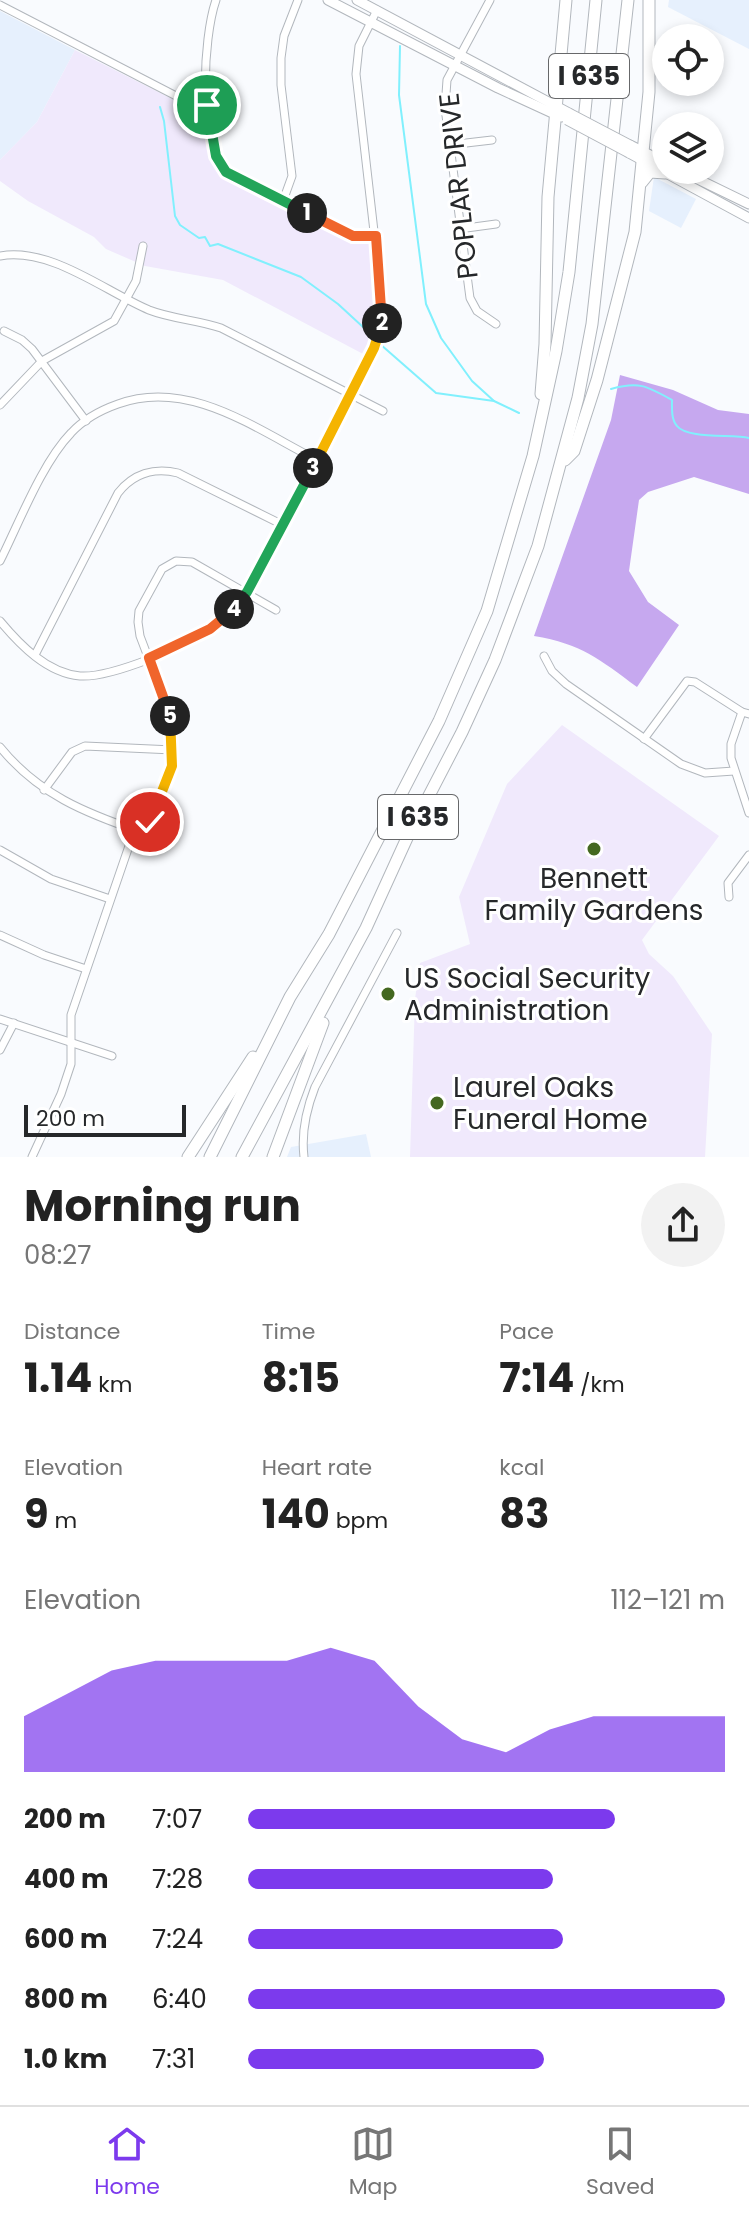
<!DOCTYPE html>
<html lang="en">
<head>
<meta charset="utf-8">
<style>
	:root { --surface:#fff; --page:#f2f2f2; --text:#222; --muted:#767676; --line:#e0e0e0; --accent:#7c3aed }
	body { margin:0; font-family:Poppins,sans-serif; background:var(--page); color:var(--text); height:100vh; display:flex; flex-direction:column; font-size:30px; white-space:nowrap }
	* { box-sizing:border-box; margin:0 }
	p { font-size:26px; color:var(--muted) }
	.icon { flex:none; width:44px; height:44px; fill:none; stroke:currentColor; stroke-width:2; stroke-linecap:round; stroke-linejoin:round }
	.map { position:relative; height:1157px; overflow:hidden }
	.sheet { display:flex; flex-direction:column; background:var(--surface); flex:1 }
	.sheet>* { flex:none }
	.tools { position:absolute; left:652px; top:24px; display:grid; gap:16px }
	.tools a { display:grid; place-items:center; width:72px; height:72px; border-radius:50%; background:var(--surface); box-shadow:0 4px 12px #0003; font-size:40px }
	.scale { position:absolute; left:24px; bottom:20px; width:162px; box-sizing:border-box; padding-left:8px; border:4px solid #26282a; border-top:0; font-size:22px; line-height:28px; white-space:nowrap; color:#26282a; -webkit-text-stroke:6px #fff; paint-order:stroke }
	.pin { position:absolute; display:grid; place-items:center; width:68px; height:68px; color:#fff; margin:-34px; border:4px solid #fff; border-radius:50%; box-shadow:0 2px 8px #0007 }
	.km { position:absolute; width:40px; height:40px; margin:-20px; border-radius:50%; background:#222; color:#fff; font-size:22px; line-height:40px; text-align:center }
	.round { display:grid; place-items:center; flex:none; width:84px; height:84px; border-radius:42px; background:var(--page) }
	.headline { display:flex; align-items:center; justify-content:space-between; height:136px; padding:0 24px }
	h1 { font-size:44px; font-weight:700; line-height:60px }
	.metrics { display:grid; grid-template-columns:repeat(3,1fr); gap:12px; height:136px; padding:8px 24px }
	.metrics div { display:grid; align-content:center }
	.metrics b { font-size:40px; font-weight:700 }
	.metrics small { font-size:22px; font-weight:400 }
	.metrics p { font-size:22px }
	.chart { height:224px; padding:16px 24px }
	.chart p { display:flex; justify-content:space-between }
	.chart svg { width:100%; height:144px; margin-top:8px; fill:var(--accent); opacity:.7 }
	ul { padding:0 24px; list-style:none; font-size:26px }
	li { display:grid; grid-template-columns:128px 96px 1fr; align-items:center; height:60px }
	li i { height:20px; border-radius:10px; background:var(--accent) }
	.dock { display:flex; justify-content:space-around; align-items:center; height:112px; border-top:2px solid var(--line); background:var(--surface); font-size:22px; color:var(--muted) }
	.dock a { display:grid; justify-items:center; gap:4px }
	.dock .active { color:var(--accent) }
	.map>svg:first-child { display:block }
</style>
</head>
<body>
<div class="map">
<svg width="749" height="1157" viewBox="0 0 749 1157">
	<rect width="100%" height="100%" fill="#f9fbfe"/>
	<g fill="#e6f0fd">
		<polygon points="669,0 749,0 749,49 668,7"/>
		<polygon points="0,11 75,50 37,122 0,160"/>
		<polygon points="654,177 696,199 681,228 649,211"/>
		<polygon points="366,1134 371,1157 287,1157 291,1147"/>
	</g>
	<g fill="#f0e9fc">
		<path d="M 75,50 L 180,103 L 202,108 C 206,134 207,159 228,177 L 334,231 L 350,238 L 369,240 L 372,244 C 376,279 386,323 365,355 L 223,280 L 145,266 L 106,249 L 94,237 L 28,201 L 0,181 L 0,160 L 37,122 Z"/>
		<polygon points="562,725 719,836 642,940 649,954 673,976 712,1034 705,1157 410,1157 415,999 420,963 470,944 459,897 507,784"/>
	</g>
	<path fill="#c6a8ef" d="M 620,375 L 673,390 L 718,410 L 749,414 L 749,494 L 694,477 L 648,492 L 639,500 L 629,571 L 648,602 L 679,625 L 637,687 C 599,659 582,644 534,636 L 611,420 Z"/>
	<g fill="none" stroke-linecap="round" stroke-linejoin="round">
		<g stroke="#81f0fd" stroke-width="2">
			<polyline points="400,46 399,95 426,304 441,338 472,381 494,401 519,413"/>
			<polyline points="160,107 164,121 175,216 180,225 199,238 205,237 210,246 218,244 301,277 338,304 376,339"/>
			<polyline points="380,344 436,393 494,401"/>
			<path d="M 611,389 C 639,381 647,386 672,400 C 672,408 671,419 677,426 C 687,439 733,434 749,438"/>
		</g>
		<defs>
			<g id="minor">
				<path d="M 216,0 C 203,37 196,149 231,175 L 353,236 L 376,236"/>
				<polyline points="490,0 447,80 445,108 470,298 477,311 496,324"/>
				<polyline points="0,5 180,98 206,100"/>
				<polyline points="449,145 492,140"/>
				<polyline points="283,201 292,176 281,85 281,58 284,36 298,0"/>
				<polyline points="459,229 496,224"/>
				<path d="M 0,256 C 51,247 104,291 149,310 C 172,319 198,320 221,328 L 383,411"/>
				<polyline points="4,331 22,340 32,349 86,421"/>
				<polyline points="0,405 42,361 114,321 136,281 143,246"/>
				<path d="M 0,561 C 19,523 42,463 71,433 C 83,420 101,410 118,404 C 188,378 256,429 317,460"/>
				<path d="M 0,621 C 20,645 47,673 80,676 C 111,678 188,646 213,627 C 226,617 237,605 247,592 L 374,348 L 382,326 L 383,310 L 356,74 L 359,46 L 377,10"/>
				<path d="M 35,655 L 118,493 C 133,474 154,467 178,473 L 283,525"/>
				<polyline points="544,656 552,671 566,684 681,764 705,773 734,771"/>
				<polyline points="742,712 731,744 731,758 749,813"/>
				<polyline points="644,739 687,681 695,682 742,712 749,714"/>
				<path d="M 0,747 C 38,794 85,813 141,832"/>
				<polyline points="44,790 72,752 85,746 173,750"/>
				<polyline points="0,850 51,879 110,899"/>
				<polyline points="729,897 728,883 749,855"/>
				<polyline points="0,935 44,955 86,969"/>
				<polyline points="0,1019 112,1056"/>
				<polyline points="0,1050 14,1023"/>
				<polyline points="32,1157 61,1094 71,1064 71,1015 129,846 154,814 172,766 170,715 140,636 138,622 139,611 162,569 176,561 192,562 276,610"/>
				<path d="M 304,1157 C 301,1132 306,1110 315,1087 L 397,933"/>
			</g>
			<g id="major">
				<polyline points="328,0 498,88 561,117"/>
				<polyline points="357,0 569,113"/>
				<polyline points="630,145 666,163"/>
				<polyline points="629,153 749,218"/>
				<polyline points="679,170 749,204"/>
			</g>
			<g id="highway">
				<polyline points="642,182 650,172 665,173"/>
				<polyline points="541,394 545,344 548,197 566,0"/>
				<polyline points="565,460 574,451 597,380 635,232 649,92 649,0"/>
				<polyline points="188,1157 253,1057"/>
				<polyline points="210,1157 290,997 329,934 439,721 487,611 533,456 556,351 569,272 596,0"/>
				<polyline points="242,1157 366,928 407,838 462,732 495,660 538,546 578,398 592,324 628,0"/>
				<polyline points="273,1157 323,1023"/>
			</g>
		</defs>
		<use href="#minor" stroke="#b2b7bd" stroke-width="9"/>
		<use href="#major" stroke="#b2b7bd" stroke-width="11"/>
		<use href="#highway" stroke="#b2b7bd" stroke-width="13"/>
		<use href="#minor" stroke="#fff" stroke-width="7"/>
		<use href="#major" stroke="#fff" stroke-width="9"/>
		<use href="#highway" stroke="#fff" stroke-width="11"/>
		<defs>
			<g id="major-bridge">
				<polyline points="569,113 630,145"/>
				<polyline points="567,120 629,153"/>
			</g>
		</defs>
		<use href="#major-bridge" stroke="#b2b7bd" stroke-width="11" stroke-linecap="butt"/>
		<use href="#major-bridge" stroke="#fff" stroke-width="9"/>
	</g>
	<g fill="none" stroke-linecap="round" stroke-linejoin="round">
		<defs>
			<polyline id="split-1" points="207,105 216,156 226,172 307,213"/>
			<polyline id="split-2" points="307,213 353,236 376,236 382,323"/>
			<polyline id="split-3" points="313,468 374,348 382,323"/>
			<polyline id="split-4" points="234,609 247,592 313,468"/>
			<polyline id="split-5" points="170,716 149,658 210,629 234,609"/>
			<polyline id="split-6" points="150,822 172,766 170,716"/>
		</defs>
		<use href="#split-1" stroke="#fff" stroke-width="16"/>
		<use href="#split-2" stroke="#fff" stroke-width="16"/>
		<use href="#split-3" stroke="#fff" stroke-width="16"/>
		<use href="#split-4" stroke="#fff" stroke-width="16"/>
		<use href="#split-5" stroke="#fff" stroke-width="16"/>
		<use href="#split-6" stroke="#fff" stroke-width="16"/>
		<use href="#split-1" stroke="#22a559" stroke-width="10"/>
		<use href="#split-2" stroke="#f0652b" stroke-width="10"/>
		<use href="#split-3" stroke="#f5b400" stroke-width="10"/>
		<use href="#split-4" stroke="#22a559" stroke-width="10"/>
		<use href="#split-5" stroke="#f0652b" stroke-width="10"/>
		<use href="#split-6" stroke="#f5b400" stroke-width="10"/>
	</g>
	<g fill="#446820" stroke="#fff" stroke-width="3">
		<circle cx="594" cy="849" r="8"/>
		<circle cx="388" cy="994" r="8"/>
		<circle cx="437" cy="1103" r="8"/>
	</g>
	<g text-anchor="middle" stroke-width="6" stroke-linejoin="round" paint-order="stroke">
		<g fill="#fff" stroke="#67686a" stroke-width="2">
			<rect x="549" y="54" width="80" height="44" rx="6"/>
			<rect x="378" y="795" width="80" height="44" rx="6"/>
		</g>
		<g font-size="26" font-weight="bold" fill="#26282a">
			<text x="589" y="85">I 635</text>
			<text x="418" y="826">I 635</text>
		</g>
		<g font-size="28" fill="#26282a" stroke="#fff">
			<text transform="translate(458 186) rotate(-96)" y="10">POPLAR DRIVE</text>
		</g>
		<g font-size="28" fill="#26282a" stroke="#fff" text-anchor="start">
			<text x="594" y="888" text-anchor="middle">Bennett<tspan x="594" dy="32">Family Gardens</tspan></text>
			<text x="404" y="988">US Social Security<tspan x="404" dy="32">Administration</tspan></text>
			<text x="453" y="1097">Laurel Oaks<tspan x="453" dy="32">Funeral Home</tspan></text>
		</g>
	</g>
</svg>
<div class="tools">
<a><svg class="icon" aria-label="locate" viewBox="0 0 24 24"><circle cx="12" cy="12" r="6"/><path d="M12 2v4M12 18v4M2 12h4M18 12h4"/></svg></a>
<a><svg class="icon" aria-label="layers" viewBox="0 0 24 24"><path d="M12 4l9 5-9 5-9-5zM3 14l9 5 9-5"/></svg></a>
</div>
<div class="scale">200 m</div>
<div class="pin" style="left:207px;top:105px;background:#1e9e55"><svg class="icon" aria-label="arrive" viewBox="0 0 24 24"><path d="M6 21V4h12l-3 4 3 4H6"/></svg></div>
<div class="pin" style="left:150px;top:822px;background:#d93025"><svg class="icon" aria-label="check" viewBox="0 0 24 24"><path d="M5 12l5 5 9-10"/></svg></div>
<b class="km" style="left:307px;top:213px">1</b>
<b class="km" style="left:382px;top:323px">2</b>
<b class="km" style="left:313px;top:468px">3</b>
<b class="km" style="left:234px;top:609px">4</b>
<b class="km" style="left:170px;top:716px">5</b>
</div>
<section class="sheet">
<div class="headline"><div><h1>Morning run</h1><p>08:27</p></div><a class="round"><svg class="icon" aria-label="share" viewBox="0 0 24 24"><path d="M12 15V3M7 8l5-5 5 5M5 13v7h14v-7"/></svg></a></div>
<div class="metrics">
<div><p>Distance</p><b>1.14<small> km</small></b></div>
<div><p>Time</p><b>8:15</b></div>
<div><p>Pace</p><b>7:14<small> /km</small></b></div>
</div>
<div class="metrics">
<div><p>Elevation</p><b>9<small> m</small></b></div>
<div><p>Heart rate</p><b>140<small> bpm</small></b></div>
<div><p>kcal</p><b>83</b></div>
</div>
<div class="chart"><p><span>Elevation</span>112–121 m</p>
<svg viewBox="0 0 160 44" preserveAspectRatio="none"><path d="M0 44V27L10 20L20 13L30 10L40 10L50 10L60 10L70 6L80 10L90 24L100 34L110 38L120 31L130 27L140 27L150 27L160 27V44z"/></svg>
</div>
<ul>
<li><b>200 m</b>7:07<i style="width:77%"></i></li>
<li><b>400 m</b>7:28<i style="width:64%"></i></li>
<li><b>600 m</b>7:24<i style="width:66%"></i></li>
<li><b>800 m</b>6:40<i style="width:100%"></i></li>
<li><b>1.0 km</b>7:31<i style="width:62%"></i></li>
</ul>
</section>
<nav class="dock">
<a class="active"><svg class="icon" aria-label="home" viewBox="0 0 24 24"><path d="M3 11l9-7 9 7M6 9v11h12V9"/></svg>Home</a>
<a><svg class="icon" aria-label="map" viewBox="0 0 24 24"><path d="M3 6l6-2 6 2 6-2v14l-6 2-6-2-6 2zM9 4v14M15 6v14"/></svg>Map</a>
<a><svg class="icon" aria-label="saved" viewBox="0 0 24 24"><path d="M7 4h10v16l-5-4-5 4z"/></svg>Saved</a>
</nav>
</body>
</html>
